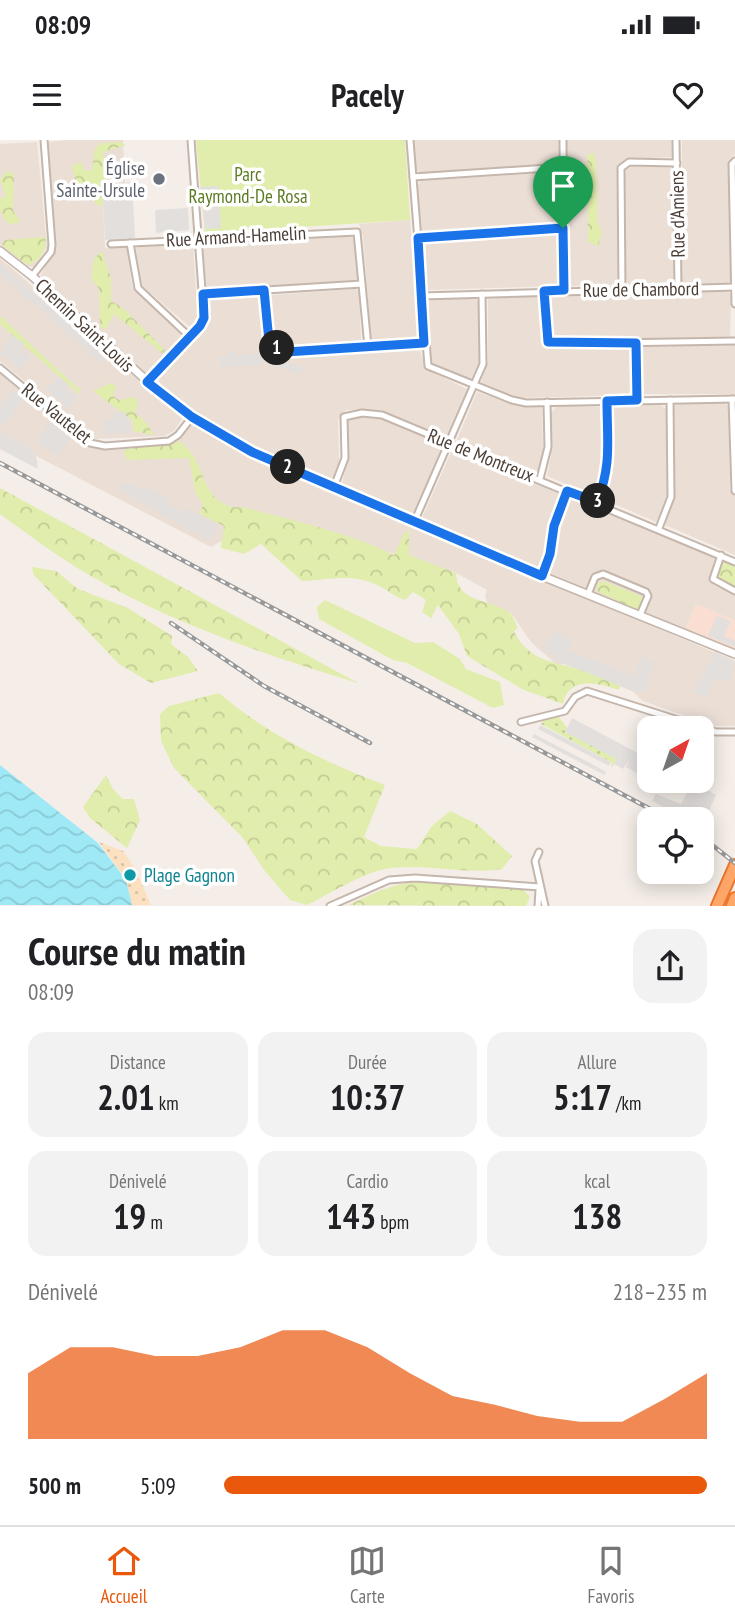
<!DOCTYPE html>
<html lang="fr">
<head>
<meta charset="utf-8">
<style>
	:root { --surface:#fff; --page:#f2f2f2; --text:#202124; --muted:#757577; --line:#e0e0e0; --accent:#ea580c }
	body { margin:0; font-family:"PT Sans Narrow",sans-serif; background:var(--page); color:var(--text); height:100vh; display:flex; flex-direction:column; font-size:26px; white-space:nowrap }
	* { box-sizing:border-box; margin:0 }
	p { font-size:23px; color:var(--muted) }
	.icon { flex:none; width:38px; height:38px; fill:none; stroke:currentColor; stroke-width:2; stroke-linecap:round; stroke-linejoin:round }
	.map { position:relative; height:766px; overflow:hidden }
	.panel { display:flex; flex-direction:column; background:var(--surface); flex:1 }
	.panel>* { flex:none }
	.needle { width:46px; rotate:40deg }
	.controls { position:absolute; left:637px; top:576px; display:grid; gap:14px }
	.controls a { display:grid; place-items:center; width:77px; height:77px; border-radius:14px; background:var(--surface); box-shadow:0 4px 18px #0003; font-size:35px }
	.pin { position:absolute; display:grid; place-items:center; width:60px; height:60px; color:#fff; margin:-72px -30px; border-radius:50% 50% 50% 0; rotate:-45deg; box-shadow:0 0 7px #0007 }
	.pin .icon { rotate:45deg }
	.km { position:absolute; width:35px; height:35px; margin:-18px; border-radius:50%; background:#222; color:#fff; font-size:19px; line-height:35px; text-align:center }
	.round { display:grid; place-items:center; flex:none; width:74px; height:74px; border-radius:21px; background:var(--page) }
	.overview { display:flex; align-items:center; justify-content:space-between; height:119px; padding:0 28px }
	h1 { font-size:38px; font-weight:800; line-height:52px }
	.figures { display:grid; grid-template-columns:repeat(3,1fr); gap:10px; height:119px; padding:7px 28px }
	.figures div { display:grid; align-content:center; border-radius:18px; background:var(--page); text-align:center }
	.figures b { font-size:35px; font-weight:800 }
	.figures small { font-size:19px; font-weight:400 }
	.figures p { font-size:19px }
	.chart { height:196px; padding:14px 28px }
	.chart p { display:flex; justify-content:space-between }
	.chart svg { width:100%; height:126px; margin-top:7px; fill:var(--accent); opacity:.7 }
	ul { padding:0 28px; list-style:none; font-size:23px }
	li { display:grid; grid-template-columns:112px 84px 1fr; align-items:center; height:52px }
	li i { height:18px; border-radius:9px; background:var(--accent) }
	.status { display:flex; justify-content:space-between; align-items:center; height:49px; padding:0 35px; background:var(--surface); direction:ltr }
	.status svg { height:19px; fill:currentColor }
	header { display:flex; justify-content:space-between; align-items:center; height:91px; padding:0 28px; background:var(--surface); font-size:32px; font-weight:800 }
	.tabs { display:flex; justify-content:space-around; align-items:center; height:98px; border-top:2px solid var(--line); background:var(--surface); font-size:19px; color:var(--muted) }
	.tabs a { display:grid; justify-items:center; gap:4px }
	.tabs .on { color:var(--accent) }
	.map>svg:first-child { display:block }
</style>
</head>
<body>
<div class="status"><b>08:09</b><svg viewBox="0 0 49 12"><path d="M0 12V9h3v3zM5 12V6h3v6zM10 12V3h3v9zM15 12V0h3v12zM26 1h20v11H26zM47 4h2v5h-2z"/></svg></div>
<header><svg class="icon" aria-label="menu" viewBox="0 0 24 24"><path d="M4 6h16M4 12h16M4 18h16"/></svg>Pacely<svg class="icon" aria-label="heart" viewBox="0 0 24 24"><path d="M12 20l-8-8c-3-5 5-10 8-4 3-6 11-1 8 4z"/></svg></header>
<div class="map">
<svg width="735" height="766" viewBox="0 0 735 766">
	<defs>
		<pattern id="grass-dots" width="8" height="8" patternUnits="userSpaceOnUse" patternTransform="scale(1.75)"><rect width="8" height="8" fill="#e1edad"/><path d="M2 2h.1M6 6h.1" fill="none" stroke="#c3cc95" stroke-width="1.8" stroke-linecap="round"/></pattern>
		<pattern id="forest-crowns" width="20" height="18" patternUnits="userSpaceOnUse" patternTransform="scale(1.75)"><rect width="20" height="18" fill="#e1edad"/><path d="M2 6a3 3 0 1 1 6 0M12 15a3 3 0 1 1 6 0" fill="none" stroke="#c3cc95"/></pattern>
		<pattern id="sand-dots" width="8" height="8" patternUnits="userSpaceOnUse" patternTransform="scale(1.75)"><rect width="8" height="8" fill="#fce1c1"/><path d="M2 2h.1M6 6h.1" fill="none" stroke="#dac2a6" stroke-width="1.8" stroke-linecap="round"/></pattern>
		<pattern id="water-waves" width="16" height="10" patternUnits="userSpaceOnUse" patternTransform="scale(1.75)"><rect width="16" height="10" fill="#9fe9f7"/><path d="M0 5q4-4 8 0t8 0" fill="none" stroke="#8ac9d4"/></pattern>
	</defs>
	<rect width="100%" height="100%" fill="#f5eee8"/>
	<g fill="#eaded5">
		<polygon points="66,0 123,0 125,43 102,45 105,108 127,108 132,146 183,197 150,232 144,234 40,137 55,107 48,2"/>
		<polygon points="414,0 559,0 559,20 555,24 420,33 416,29"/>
		<polygon points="567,0 672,0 672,17 626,19 617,25 618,141 615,145 572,146 569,142"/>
		<polygon points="682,0 735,0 735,14 728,21 731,140 728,143 686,144 682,141"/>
		<polygon points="37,2 47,107 34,127 28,126 0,105 0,4"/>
		<polygon points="668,26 673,31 674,141 670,144 629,145 626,140 625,30 629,27"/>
		<polygon points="556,32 560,38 560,81 557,85 425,93 421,91 417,46 421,41"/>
		<polygon points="410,80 419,198 374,203 371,200 363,96 359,84"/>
		<polygon points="558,93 560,97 559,146 425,150 421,106 424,101"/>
		<polygon points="349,94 355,100 358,137 356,141 209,149 206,147 203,104 206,102"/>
		<polygon points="189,102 193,106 198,178 191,188 140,144 136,109 139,105"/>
		<polygon points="0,118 180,275 182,279 174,291 164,296 95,299 0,221"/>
		<polygon points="356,149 359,152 361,203 287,208 272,199 269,158 273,155"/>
		<polygon points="728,151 731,156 730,197 552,200 549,197 550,155"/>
		<polygon points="257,155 261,158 264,201 284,217 420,210 425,229 467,249 449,294 444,296 379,270 346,270 338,280 339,323 334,337 328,340 241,302 163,251 158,237 206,186 208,158"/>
		<polygon points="536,155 541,158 542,200 547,207 631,207 631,255 519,258 481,242 488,221 488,159"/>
		<polygon points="474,158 479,162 480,220 471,239 430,222 426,163 433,159"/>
		<polygon points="735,205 735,254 642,254 641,207"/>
		<polygon points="0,234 91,308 110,310 162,307 179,300 190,285 196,286 259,321 735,521 735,586 713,586 643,561 632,551 564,524 557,525 531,502 511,473 488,464 485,457 487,450 454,432 266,375 211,407 0,297"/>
		<polygon points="477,252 518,266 542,267 543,311 538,332 457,300"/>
		<polygon points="677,263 725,263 728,266 730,350 735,357 735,415 665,385 675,355 674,266"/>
		<polygon points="615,264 660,264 666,269 667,356 656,382 603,359 613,326 612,268"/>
		<polygon points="558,265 604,267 605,325 595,356 547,336 551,315 551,273"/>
		<polygon points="358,277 383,279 443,305 414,372 409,374 342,344 349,311 347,281"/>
		<polygon points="453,308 560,354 549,387 544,420 538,429 422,378"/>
		<polygon points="573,357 713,415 715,418 709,439 715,446 735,455 735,481 696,464 685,490 549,434 556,392 568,359"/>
	</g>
	<polygon fill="#f9ded1" points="696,464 735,481 735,510 685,490"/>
	<polygon fill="url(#grass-dots)" points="559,577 567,588 565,592 618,616 612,627 611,622 541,584 544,579"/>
	<g fill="url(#forest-crowns)">
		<polygon points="120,2 126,5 103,12 107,38 102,45 103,62 100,67 95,63 93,43 76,45 72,25 82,23 84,31 92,30 95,8 101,3"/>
		<polygon points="593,12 596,20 598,83 602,92 598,106 588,102 587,16"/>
		<polygon points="7,31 14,34 13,71 21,82 12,84 5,81 0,70 0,58 6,57 0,40"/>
		<path d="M 46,97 C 46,112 41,121 27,125 L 2,105 L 5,100 Z"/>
		<polygon points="102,111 111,139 111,161 122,167 165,210 162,213 114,174 105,190 100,186 99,149 91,138 94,119"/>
		<polygon points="0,176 80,250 79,254 0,184"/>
		<polygon points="111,243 116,247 113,256 119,260 135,257 138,262 135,273 147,283 154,295 133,291 132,280 93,251"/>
		<path d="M 178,301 C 205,315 198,350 224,364 C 231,369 242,366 250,369 C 299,382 349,393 394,415 L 404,394 L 409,389 L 409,415 L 456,433 C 457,464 490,458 510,473 C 513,476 516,484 518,488 L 514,491 C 525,515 545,521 567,526 C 585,530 603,539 621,545 L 619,550 C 599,543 569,535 563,564 L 524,550 L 467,516 L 459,494 L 438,465 L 431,478 L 422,472 L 426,460 L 413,452 L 405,460 C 392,456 386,448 375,444 C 349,433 329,440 302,441 L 261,404 L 244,414 L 221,408 L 224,386 L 200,374 L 203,363 L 196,355 L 189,318 L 127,320 L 123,310 Z"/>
		<path d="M 0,348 L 358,543 C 265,515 174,484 89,435 C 58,417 29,395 0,374 Z"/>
		<polygon points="724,421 735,425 735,447 717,439"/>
		<polygon points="32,427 56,431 78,449 128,468 172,496 171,504 188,517 198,531 151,543 119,524 33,434"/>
		<polygon points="603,441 643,457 638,470 598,452 597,444"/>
		<path d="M 219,553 C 268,595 324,622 385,645 L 364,697 L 381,706 L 417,709 L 432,686 L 450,671 L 477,684 L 512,716 L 502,729 C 466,735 429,724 392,728 C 364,731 332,753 307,765 L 290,760 L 264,730 L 243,698 L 174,628 L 161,601 L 160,574 L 169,566 Z"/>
		<polygon points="106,635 113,649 123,659 134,659 140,680 127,708 90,678 83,667"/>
		<path d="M 421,742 L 523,749 L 530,757 L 526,766 L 349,765 C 374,753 393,743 421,742 Z"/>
	</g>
	<polygon fill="url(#sand-dots)" points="99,702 123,711 136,730 151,765 132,765 126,740"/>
	<g fill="#e1edad">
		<polygon points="196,0 405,0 410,80 205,93"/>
		<polygon points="325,460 415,503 433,502 460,519 466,529 500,542 504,565 493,568 407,523 393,520 319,479 317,467"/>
	</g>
	<g fill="#e3dfdd">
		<polygon points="132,42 135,98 105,100 102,44"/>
		<polygon points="219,46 221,88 205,89 200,47"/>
		<polygon points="188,68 189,90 156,93 155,70"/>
		<polygon points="0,123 105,216 100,222 0,134"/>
		<polygon points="12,195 24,204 20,209 30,218 21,230 0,213"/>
		<polygon points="237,211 238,215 262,214 305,228 299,235 262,221 260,225 221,227 219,217 228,216 228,212"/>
		<polygon points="58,236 68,244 65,248 77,257 68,268 47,250"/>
		<polygon points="12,249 24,257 5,284 0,281 0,267"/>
		<polygon points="126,272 126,279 130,279 131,292 104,294 102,280 113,279 113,273"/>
		<polygon points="49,283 71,297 58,316 37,302"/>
		<polygon points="0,292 29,307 36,315 38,329 0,309"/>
		<polygon points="127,342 145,352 148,348 170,359 168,364 183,372 186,368 218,386 210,401 118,350"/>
		<polygon points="717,476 731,481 724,496 735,501 735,507 708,496"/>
		<polygon points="555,491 572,499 568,510 634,536 642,516 655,522 644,551 633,551 563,523 543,507"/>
		<polygon points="715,512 735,521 729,541 715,539 707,556 693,553"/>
		<polygon points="572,578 649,619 649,640 626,627 630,619 623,629 614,624 616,619 565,592"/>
		<polygon points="540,585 575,603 611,622 609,626 538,589"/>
		<polygon points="534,594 592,624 606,632 604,635 532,597"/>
		<polygon points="692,642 716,655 702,686 702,679 686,679 652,661 656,654 681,664"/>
	</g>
	<polygon fill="url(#water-waves)" points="0,625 98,703 126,740 132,765 0,765"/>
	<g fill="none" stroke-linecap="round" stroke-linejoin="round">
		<defs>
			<g id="minor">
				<polyline points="410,0 428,226 512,260 526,263 735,259"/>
				<polyline points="563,0 564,150"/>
				<polyline points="676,0 678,148"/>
				<polyline points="735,21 732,24 735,164"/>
				<polyline points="413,37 563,27"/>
				<polyline points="418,98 563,88"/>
				<polyline points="130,103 138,148 190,197"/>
				<polyline points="111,104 357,92 368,207"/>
				<polyline points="32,136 51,112 52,105 44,0"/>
				<polyline points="264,150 269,201 286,212 424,203"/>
				<polyline points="622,150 621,28 629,22 677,23"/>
				<polyline points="544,151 546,197 552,204 735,201"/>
				<polyline points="203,154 362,144"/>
				<polyline points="421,156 735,147"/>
				<polyline points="636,203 637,260"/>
				<polyline points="0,228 90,303 105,306 169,301 178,295 192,277"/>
				<polyline points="147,242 200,186 204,178 191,0"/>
				<polyline points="732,259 735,351"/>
				<polyline points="540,339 548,307 547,262"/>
				<polyline points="334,347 345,318 344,277 362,273 382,275 735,422"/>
				<polyline points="597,362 608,329 607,261"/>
				<polyline points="415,380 483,224 482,154"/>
				<polyline points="659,388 671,357 670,260"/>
				<polyline points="721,415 713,439 735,451"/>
				<polyline points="542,436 550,414 554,386 567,351"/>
				<polyline points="588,454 595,437 603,434 646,452 648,456 640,475"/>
				<polyline points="521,582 565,571 575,557 587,551 716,592 735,592"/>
				<polyline points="539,712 535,721 545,766"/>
				<polyline points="330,766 389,740 415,738 540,747"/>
				<polyline points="538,766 539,750"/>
			</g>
			<polyline id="tertiary" points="0,111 32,136 169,261 232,302 542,436 735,514"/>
			<g id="motorway">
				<polyline points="717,766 735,725"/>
				<polyline points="732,766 735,758"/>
			</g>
		</defs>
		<use href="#minor" stroke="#c5b6ac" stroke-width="9"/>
		<use href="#tertiary" stroke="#c5b6ac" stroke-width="10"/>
		<use href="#motorway" stroke="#ec742b" stroke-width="14"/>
		<use href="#minor" stroke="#fff" stroke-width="5"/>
		<use href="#tertiary" stroke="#fff" stroke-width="7"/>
		<use href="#motorway" stroke="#ffa769" stroke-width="10"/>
		<defs>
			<g id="rail">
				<polyline points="0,323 669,679"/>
				<polyline points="171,483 264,546 370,603"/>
				<polyline points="702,697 735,723"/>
			</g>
		</defs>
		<use href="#rail" stroke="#989898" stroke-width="4.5"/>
		<use href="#rail" stroke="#fff" stroke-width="2" stroke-dasharray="5" stroke-linecap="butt"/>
	</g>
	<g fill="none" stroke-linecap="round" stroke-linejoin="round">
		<defs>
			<path id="route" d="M 563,88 L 564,150 L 544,151 L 548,202 L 636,203 L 637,260 L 607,261 C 607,300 612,325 597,362 L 567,351 L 554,386 L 550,414 L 542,436 L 252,312 L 192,277 L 147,242 L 200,186 L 204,178 L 203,154 L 264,150 L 269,201 L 286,212 L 424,203 L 418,98 Z"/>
		</defs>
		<use href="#route" stroke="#fff" stroke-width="14"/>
		<use href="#route" stroke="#1a73e8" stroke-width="9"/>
	</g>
	<circle fill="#6b7280" stroke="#fff" stroke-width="2.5" cx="159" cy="39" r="7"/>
	<circle fill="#0f9aa8" stroke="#fff" stroke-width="2.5" cx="130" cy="735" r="7"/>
	<g text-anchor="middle" stroke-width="7" stroke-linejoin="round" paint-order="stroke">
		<g font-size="19" fill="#5b616d" stroke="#fff" text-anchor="end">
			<text x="145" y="35">Église<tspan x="145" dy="22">Sainte-Ursule</tspan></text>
		</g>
		<g font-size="19" fill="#5b7c22" stroke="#fff">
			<text x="248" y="41">Parc<tspan x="248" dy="22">Raymond-De Rosa</tspan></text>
		</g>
		<g font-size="19" fill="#4a3d36" stroke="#fff">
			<text transform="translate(677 74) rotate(-91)" y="7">Rue d'Amiens</text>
			<text transform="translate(236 96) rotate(-3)" y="7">Rue Armand-Hamelin</text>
			<text transform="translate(641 149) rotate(-1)" y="7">Rue de Chambord</text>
			<text transform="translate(85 185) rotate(43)" y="7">Chemin Saint-Louis</text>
			<text transform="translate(57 273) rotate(39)" y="7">Rue Vautelet</text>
			<text transform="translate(481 315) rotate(22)" y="7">Rue de Montreux</text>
		</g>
		<g font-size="19" fill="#0d838f" stroke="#fff" text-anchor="start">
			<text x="144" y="742">Plage Gagnon</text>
		</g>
	</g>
</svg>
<div class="controls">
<a><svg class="needle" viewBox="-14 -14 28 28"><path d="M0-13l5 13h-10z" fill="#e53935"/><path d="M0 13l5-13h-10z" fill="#757577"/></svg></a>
<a><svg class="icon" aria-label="locate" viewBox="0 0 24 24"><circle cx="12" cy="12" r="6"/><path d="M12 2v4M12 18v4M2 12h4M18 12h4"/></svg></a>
</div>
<div class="pin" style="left:563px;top:88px;background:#1e9e55"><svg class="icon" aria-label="arrive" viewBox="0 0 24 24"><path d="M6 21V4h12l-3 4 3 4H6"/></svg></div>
<b class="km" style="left:277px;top:208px">1</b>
<b class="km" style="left:288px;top:327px">2</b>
<b class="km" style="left:598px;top:361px">3</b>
</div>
<section class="panel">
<div class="overview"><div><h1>Course du matin</h1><p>08:09</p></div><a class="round"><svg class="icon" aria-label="share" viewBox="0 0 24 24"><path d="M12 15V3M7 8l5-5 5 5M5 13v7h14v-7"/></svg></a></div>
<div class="figures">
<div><p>Distance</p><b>2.01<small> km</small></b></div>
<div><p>Durée</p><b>10:37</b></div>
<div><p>Allure</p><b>5:17<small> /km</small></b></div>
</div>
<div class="figures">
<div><p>Dénivelé</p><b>19<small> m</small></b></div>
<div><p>Cardio</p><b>143<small> bpm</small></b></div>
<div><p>kcal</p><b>138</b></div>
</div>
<div class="chart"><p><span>Dénivelé</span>218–235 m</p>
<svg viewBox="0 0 160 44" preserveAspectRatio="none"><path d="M0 44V21L10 12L20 12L30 15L40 15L50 12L60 6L70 6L80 12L90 21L100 29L110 32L120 36L130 38L140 38L150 30L160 21V44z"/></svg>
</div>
<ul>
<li><b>500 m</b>5:09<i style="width:100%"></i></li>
</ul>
</section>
<nav class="tabs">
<a class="on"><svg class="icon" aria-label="home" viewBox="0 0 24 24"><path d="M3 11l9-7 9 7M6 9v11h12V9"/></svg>Accueil</a>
<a><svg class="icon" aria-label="map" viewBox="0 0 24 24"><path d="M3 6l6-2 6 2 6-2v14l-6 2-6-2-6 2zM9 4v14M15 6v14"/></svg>Carte</a>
<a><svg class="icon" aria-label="saved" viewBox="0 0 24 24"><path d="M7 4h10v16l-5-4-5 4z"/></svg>Favoris</a>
</nav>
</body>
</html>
